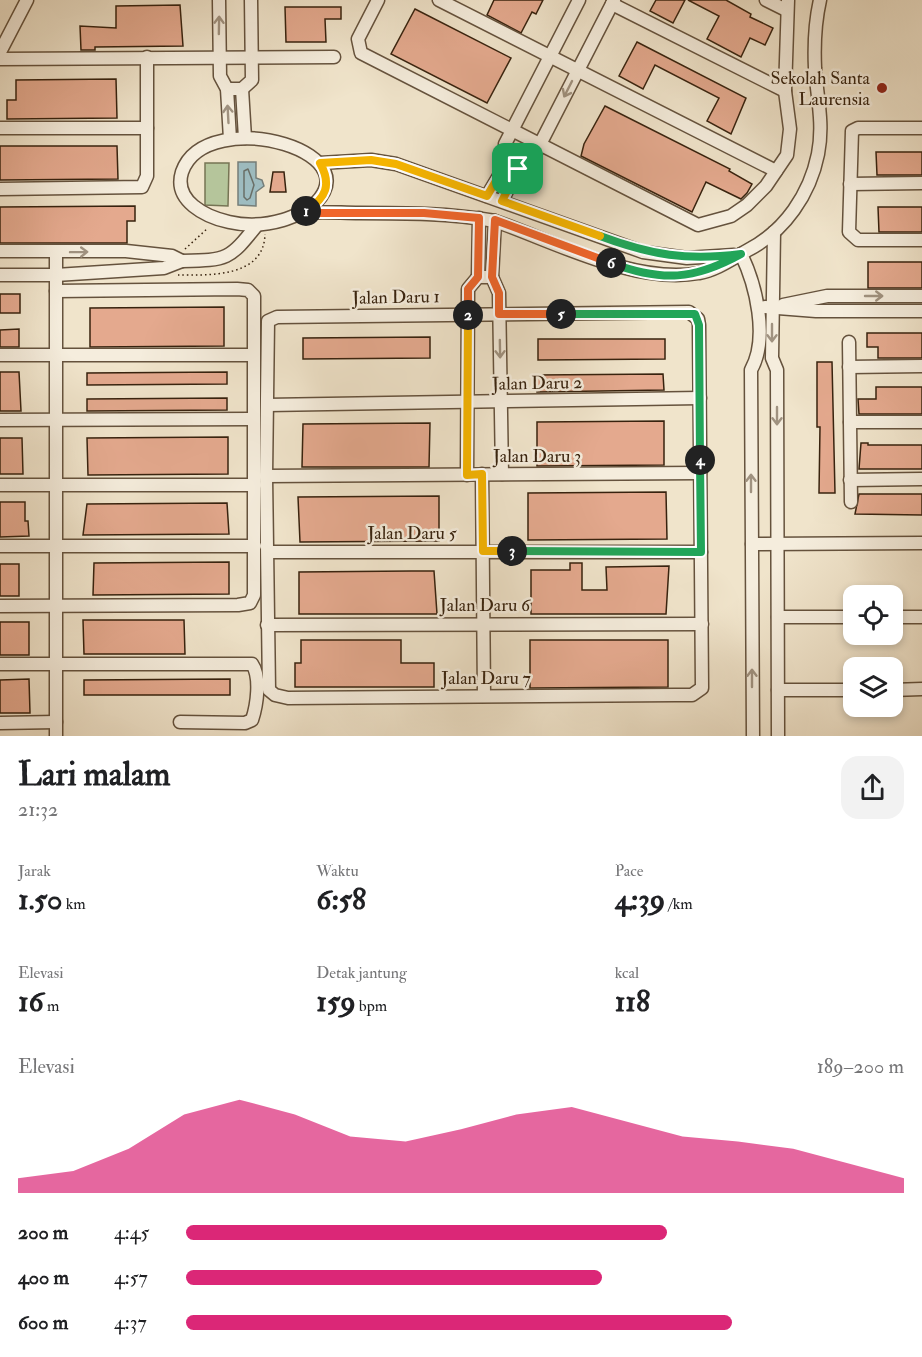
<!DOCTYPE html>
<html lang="id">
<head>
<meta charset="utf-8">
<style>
	:root { --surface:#fff; --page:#f2f2f2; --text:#202124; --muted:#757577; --accent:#db2777 }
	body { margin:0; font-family:"IM FELL Double Pica",serif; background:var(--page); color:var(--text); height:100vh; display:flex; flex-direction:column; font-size:22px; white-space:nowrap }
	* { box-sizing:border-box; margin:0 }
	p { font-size:20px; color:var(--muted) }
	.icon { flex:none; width:33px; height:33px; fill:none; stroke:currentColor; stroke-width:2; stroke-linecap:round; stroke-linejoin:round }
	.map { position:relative; height:736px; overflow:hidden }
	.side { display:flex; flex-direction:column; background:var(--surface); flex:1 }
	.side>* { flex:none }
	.controls { position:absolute; left:843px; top:585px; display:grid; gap:12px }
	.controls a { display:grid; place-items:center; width:60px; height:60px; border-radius:12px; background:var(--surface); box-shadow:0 3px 9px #0003; font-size:30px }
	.pin { position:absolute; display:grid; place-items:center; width:51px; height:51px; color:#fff; margin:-26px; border-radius:12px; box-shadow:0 3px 9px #0006 }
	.km { position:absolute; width:30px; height:30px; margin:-15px; border-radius:50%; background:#222; color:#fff; font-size:16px; line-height:30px; text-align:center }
	.round { display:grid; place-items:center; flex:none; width:63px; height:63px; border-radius:18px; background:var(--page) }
	.overview { display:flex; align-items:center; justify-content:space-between; height:102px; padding:0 18px }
	h1 { font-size:33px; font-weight:700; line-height:45px }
	.figures { display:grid; grid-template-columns:repeat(3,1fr); gap:9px; height:102px; padding:6px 18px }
	.figures div { display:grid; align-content:center }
	.figures b { font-size:30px; font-weight:700 }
	.figures small { font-size:16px; font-weight:400 }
	.figures p { font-size:16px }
	.chart { height:168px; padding:12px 18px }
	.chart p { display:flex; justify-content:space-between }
	.chart svg { width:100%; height:108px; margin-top:6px; fill:var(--accent); opacity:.7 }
	ul { padding:0 18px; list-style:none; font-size:20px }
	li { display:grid; grid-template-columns:96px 72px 1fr; align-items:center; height:45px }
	li i { height:15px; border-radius:8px; background:var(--accent) }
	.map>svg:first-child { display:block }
</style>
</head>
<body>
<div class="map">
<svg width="922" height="736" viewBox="0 0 922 736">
	<rect width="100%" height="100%" fill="#f0e4cb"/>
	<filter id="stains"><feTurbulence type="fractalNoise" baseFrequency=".00333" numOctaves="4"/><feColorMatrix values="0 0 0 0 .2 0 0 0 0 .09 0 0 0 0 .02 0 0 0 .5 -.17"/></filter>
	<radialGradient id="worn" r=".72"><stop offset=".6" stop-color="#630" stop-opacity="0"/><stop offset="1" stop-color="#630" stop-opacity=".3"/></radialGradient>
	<polygon fill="#b5c59b" stroke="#767454" stroke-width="1.5" points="205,163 229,163 228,206 205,205"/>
	<polygon fill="#9ebcc0" stroke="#757e79" stroke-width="1.5" points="238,162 256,162 256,178 262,180 264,186 256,192 256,206 238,205"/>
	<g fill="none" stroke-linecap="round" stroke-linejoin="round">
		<polygon stroke="#6a6f67" stroke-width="1.5" points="248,169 254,185 250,198 247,200 244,197 244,171"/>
	</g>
	<g fill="#e4a98e" stroke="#37220e" stroke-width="1.5">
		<polygon points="494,0 543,0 536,14 532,12 521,33 487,15"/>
		<polygon points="656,0 685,0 673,23 650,11"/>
		<polygon points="688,0 726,0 751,14 750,17 773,28 765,45 750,38 741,57 707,39 719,16"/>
		<polygon points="180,5 183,46 95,47 95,50 81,50 80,26 116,28 116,6"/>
		<polygon points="285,7 341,7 341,19 325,19 326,42 286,42"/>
		<polygon points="415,9 511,58 487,103 391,54"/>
		<polygon points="637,42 746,98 731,134 707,121 719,98 655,65 643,89 619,76"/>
		<polygon points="116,79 117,118 7,119 7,100 16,100 16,80"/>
		<polygon points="605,106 730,169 729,171 752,184 747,193 741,199 706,182 692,212 581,156 584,144"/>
		<polygon points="0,146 117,146 118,179 0,180"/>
		<polygon points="876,152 922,152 922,175 877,175"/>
		<polygon points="273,172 284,172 286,192 270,192"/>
		<polygon points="135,206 135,221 127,221 127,243 0,243 0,207"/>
		<polygon points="878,207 922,207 922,232 879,232"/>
		<rect x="868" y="262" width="54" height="26"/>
		<rect x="0" y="294" width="20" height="19"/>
		<polygon points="224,307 224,346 90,347 90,308"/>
		<polygon points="19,329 19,347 0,347 0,330"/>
		<polygon points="867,333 922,333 922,358 878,358 878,347 867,347"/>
		<polygon points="430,337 430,358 303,359 303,338"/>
		<polygon points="538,339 665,339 665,359 538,360"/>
		<polygon points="817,362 832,362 835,493 819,493 820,427 817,427"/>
		<polygon points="0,372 19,372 21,411 0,411"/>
		<polygon points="227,372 227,384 87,385 87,373"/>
		<polygon points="663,374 664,390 537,392 536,375"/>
		<polygon points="876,387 922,387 922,414 859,414 858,399 876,399"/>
		<polygon points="227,398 227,410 87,411 87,399"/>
		<polygon points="664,421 664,465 537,466 537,422"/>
		<polygon points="430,423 429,467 302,467 303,424"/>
		<polygon points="228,437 228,474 88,475 87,438"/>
		<polygon points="0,438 22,438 23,474 0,474"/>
		<polygon points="861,443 868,443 868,445 922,445 922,469 859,469"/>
		<polygon points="666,492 667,539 528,540 528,493"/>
		<polygon points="859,494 922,494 922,515 855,514"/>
		<polygon points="439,496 439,541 300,542 298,497"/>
		<polygon points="0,502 25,502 25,521 28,521 29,536 0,537"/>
		<polygon points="227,503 229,534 83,535 87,504"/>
		<polygon points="229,562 229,594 93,595 94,563"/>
		<polygon points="570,563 582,563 582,590 607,590 606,567 669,566 666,614 531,614 531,570 570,570"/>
		<rect x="0" y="564" width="19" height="32"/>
		<polygon points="411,571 434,571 437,614 299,614 299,572"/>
		<polygon points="83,620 184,620 185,654 84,654"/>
		<rect x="0" y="622" width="29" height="33"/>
		<polygon points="301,640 401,640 401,663 434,663 434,687 295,687 295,663 301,663"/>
		<polygon points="530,640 668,640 668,687 530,688"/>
		<polygon points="29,679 30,713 0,713 0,680"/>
		<polygon points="230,679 230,695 84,695 84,680"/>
	</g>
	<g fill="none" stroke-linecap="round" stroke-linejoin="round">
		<defs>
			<g id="minor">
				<polyline points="219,0 220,76 227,89 230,139"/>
				<polyline points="378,0 358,39 361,53 698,225 731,216 747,205 766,186 787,155 790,129 785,91 788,0"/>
				<polyline points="439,0 776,171"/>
				<polyline points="579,0 505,144 506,164 518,169 533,158 614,0"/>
				<polyline points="766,0 786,10"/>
				<polyline points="612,4 785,91"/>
				<polyline points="0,52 27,0"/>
				<polyline points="0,59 334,57"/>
				<polyline points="227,89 242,89 252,80 251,0"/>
				<polyline points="242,89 245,138"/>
				<polyline points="0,128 147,128"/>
				<polyline points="922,128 858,128 852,131 849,232 858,240 922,240"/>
				<polyline points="320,163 371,160 396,164 643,252 687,258 734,255"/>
				<polyline points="850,184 922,183"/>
				<polyline points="0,189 142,187 147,176 147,57"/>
				<polyline points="487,196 506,164"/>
				<polyline points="502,201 518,169"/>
				<path d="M 303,213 C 391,154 206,102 182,172 C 173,201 206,217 229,222 C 246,226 266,225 283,220 C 290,218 297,214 304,213 C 322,211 341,213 359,213 C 404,213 450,213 495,221 C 555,242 636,285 699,273 C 717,270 733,258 748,250 C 785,231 810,194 818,154 C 824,124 817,97 815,68 C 814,46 815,22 820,0"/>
				<polyline points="774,232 772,358 777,370 778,736"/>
				<polyline points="0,251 126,251 172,256 182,261 164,268 56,275 0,275"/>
				<polyline points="56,253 56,736"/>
				<path d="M 741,254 C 756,285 769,338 751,370 L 753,736"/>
				<path d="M 182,261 C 228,260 229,260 257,225"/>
				<polyline points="478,277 479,218"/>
				<polyline points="492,277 495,221"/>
				<polyline points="783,305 827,296 922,296"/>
				<polyline points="765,307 816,311 922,311"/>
				<polygon points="689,312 698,319 699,325 702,688 692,695 675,695 288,698 275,695 269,690 266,476 268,321 277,317"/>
				<polyline points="849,342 851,502"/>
				<polyline points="0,355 253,355"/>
				<polyline points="849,367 922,366"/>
				<polyline points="267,405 700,398"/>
				<polyline points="0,420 253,419"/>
				<polyline points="850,422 922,422"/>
				<polyline points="482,474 484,696"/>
				<polyline points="467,475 468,289 478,277 492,277 499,293 502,474"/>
				<polyline points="266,476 700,473"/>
				<polyline points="850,480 922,479"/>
				<polyline points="0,485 255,485"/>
				<polyline points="752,544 922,543"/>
				<polyline points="0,546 255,546"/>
				<polyline points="268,552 701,552"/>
				<polyline points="0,606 238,605 250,603 254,595 254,296 248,290 237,289 56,291"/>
				<polyline points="778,617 854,617"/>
				<polyline points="892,617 922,617"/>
				<polyline points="267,625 702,624"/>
				<path d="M 0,664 L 252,664 C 261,677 257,705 252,720 L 245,723 L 180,722"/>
				<polyline points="778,690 854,690"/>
				<polyline points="892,690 922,689"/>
				<polyline points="0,723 56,722"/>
			</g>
		</defs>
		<use href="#minor" stroke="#65523d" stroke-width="15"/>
		<g stroke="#37220e" stroke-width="1.5" stroke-dasharray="1.5 3" stroke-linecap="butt">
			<polyline points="185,249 208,228"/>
			<path d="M 178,275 C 209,275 264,278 265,234"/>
		</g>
		<use href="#minor" stroke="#f5eddd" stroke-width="12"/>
	</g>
	<defs><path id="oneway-shaft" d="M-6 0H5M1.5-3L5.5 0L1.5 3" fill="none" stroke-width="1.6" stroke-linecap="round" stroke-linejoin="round" transform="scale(1.5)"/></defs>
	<g stroke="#a09280">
		<use href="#oneway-shaft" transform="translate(219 25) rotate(-89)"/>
		<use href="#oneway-shaft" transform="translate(568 89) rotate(117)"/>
		<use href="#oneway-shaft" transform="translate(228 114) rotate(-93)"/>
		<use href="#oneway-shaft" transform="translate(79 252) rotate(-1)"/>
		<use href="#oneway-shaft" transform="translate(874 296)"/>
		<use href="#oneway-shaft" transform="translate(772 333) rotate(90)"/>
		<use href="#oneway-shaft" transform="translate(500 349) rotate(89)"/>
		<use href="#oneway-shaft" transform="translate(777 416) rotate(90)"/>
		<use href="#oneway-shaft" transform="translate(751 483) rotate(-90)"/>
		<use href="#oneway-shaft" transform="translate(752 678) rotate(-90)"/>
	</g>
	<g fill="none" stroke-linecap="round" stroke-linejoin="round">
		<defs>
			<path id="split-1" d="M 306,211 C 326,198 332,185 320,163 L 371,160 L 396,164 L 487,196 L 506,164 L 518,169"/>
			<polyline id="split-2" points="306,211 303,213 424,213 479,218 478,277 468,289 468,315"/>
			<polyline id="split-3" points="468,315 467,475 482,474 483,551 512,551"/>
			<polyline id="split-4" points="512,551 701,552 700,460"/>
			<polyline id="split-5" points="561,314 695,314 699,325 700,460"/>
			<polyline id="split-6" points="561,314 499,314 499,293 492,277 495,220 611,263"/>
			<path id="split-7" d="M 600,236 C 651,255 687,261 741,254 C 694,280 662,282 611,263"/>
			<polyline id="split-8" points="518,169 502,201 600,236"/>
		</defs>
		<use href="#split-1" stroke="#fff" stroke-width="12"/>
		<use href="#split-2" stroke="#fff" stroke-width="12"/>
		<use href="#split-3" stroke="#fff" stroke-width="12"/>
		<use href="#split-4" stroke="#fff" stroke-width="12"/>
		<use href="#split-5" stroke="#fff" stroke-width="12"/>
		<use href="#split-6" stroke="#fff" stroke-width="12"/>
		<use href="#split-7" stroke="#fff" stroke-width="12"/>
		<use href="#split-8" stroke="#fff" stroke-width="12"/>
		<use href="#split-1" stroke="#f5b400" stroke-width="8"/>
		<use href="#split-2" stroke="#f0652b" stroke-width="8"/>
		<use href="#split-3" stroke="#f5b400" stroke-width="8"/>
		<use href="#split-4" stroke="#22a559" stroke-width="8"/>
		<use href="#split-5" stroke="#22a559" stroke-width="8"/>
		<use href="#split-6" stroke="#f0652b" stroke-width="8"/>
		<use href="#split-7" stroke="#22a559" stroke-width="8"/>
		<use href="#split-8" stroke="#f5b400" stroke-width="8"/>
	</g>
	<circle fill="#8f2418" stroke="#f5eddd" stroke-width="2" cx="882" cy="88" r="6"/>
	<g text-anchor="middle" stroke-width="5" stroke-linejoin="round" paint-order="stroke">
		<g font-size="18" fill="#37220e" stroke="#f5eddd" text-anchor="end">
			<text x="870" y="84">Sekolah Santa<tspan x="870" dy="21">Laurensia</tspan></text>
		</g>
		<g font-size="18" fill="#37220e" stroke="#f5eddd">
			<text transform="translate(396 297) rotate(-1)" y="6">Jalan Daru 1</text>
			<text transform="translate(537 383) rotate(-1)" y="6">Jalan Daru 2</text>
			<text x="537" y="462">Jalan Daru 3</text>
			<text x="412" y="539">Jalan Daru 5</text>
			<text x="485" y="611">Jalan Daru 6</text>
			<text x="486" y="684">Jalan Daru 7</text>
		</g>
	</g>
	<rect width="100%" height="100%" filter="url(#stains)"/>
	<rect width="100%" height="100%" fill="url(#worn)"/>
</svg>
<div class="controls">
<a><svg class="icon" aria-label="locate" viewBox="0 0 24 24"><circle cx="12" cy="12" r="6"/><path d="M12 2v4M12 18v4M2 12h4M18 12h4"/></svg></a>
<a><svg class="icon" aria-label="layers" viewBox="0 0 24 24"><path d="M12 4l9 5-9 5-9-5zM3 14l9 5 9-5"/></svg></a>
</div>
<div class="pin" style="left:518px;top:169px;background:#1e9e55"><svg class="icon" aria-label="arrive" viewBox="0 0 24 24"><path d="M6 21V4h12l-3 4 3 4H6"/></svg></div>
<b class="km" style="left:306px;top:211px">1</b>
<b class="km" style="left:468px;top:315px">2</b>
<b class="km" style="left:512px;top:551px">3</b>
<b class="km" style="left:700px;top:460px">4</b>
<b class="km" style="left:561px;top:314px">5</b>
<b class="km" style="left:611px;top:263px">6</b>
</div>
<section class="side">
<div class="overview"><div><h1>Lari malam</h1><p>21:32</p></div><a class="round"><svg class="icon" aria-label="share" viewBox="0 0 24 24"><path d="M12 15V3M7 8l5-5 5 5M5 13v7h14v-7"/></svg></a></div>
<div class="figures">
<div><p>Jarak</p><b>1.50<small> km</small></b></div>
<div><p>Waktu</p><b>6:58</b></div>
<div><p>Pace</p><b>4:39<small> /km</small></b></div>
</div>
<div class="figures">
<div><p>Elevasi</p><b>16<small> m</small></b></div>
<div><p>Detak jantung</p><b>159<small> bpm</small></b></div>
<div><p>kcal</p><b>118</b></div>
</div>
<div class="chart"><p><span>Elevasi</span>189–200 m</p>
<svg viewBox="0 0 160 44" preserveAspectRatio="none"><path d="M0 44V38L10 35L20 26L30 12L40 6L50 12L60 21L70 23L80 18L90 12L100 9L110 15L120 21L130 23L140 26L150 32L160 38V44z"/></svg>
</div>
<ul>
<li><b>200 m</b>4:45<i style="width:67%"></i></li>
<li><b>400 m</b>4:57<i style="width:58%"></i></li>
<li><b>600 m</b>4:37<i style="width:76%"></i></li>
</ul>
</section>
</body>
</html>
